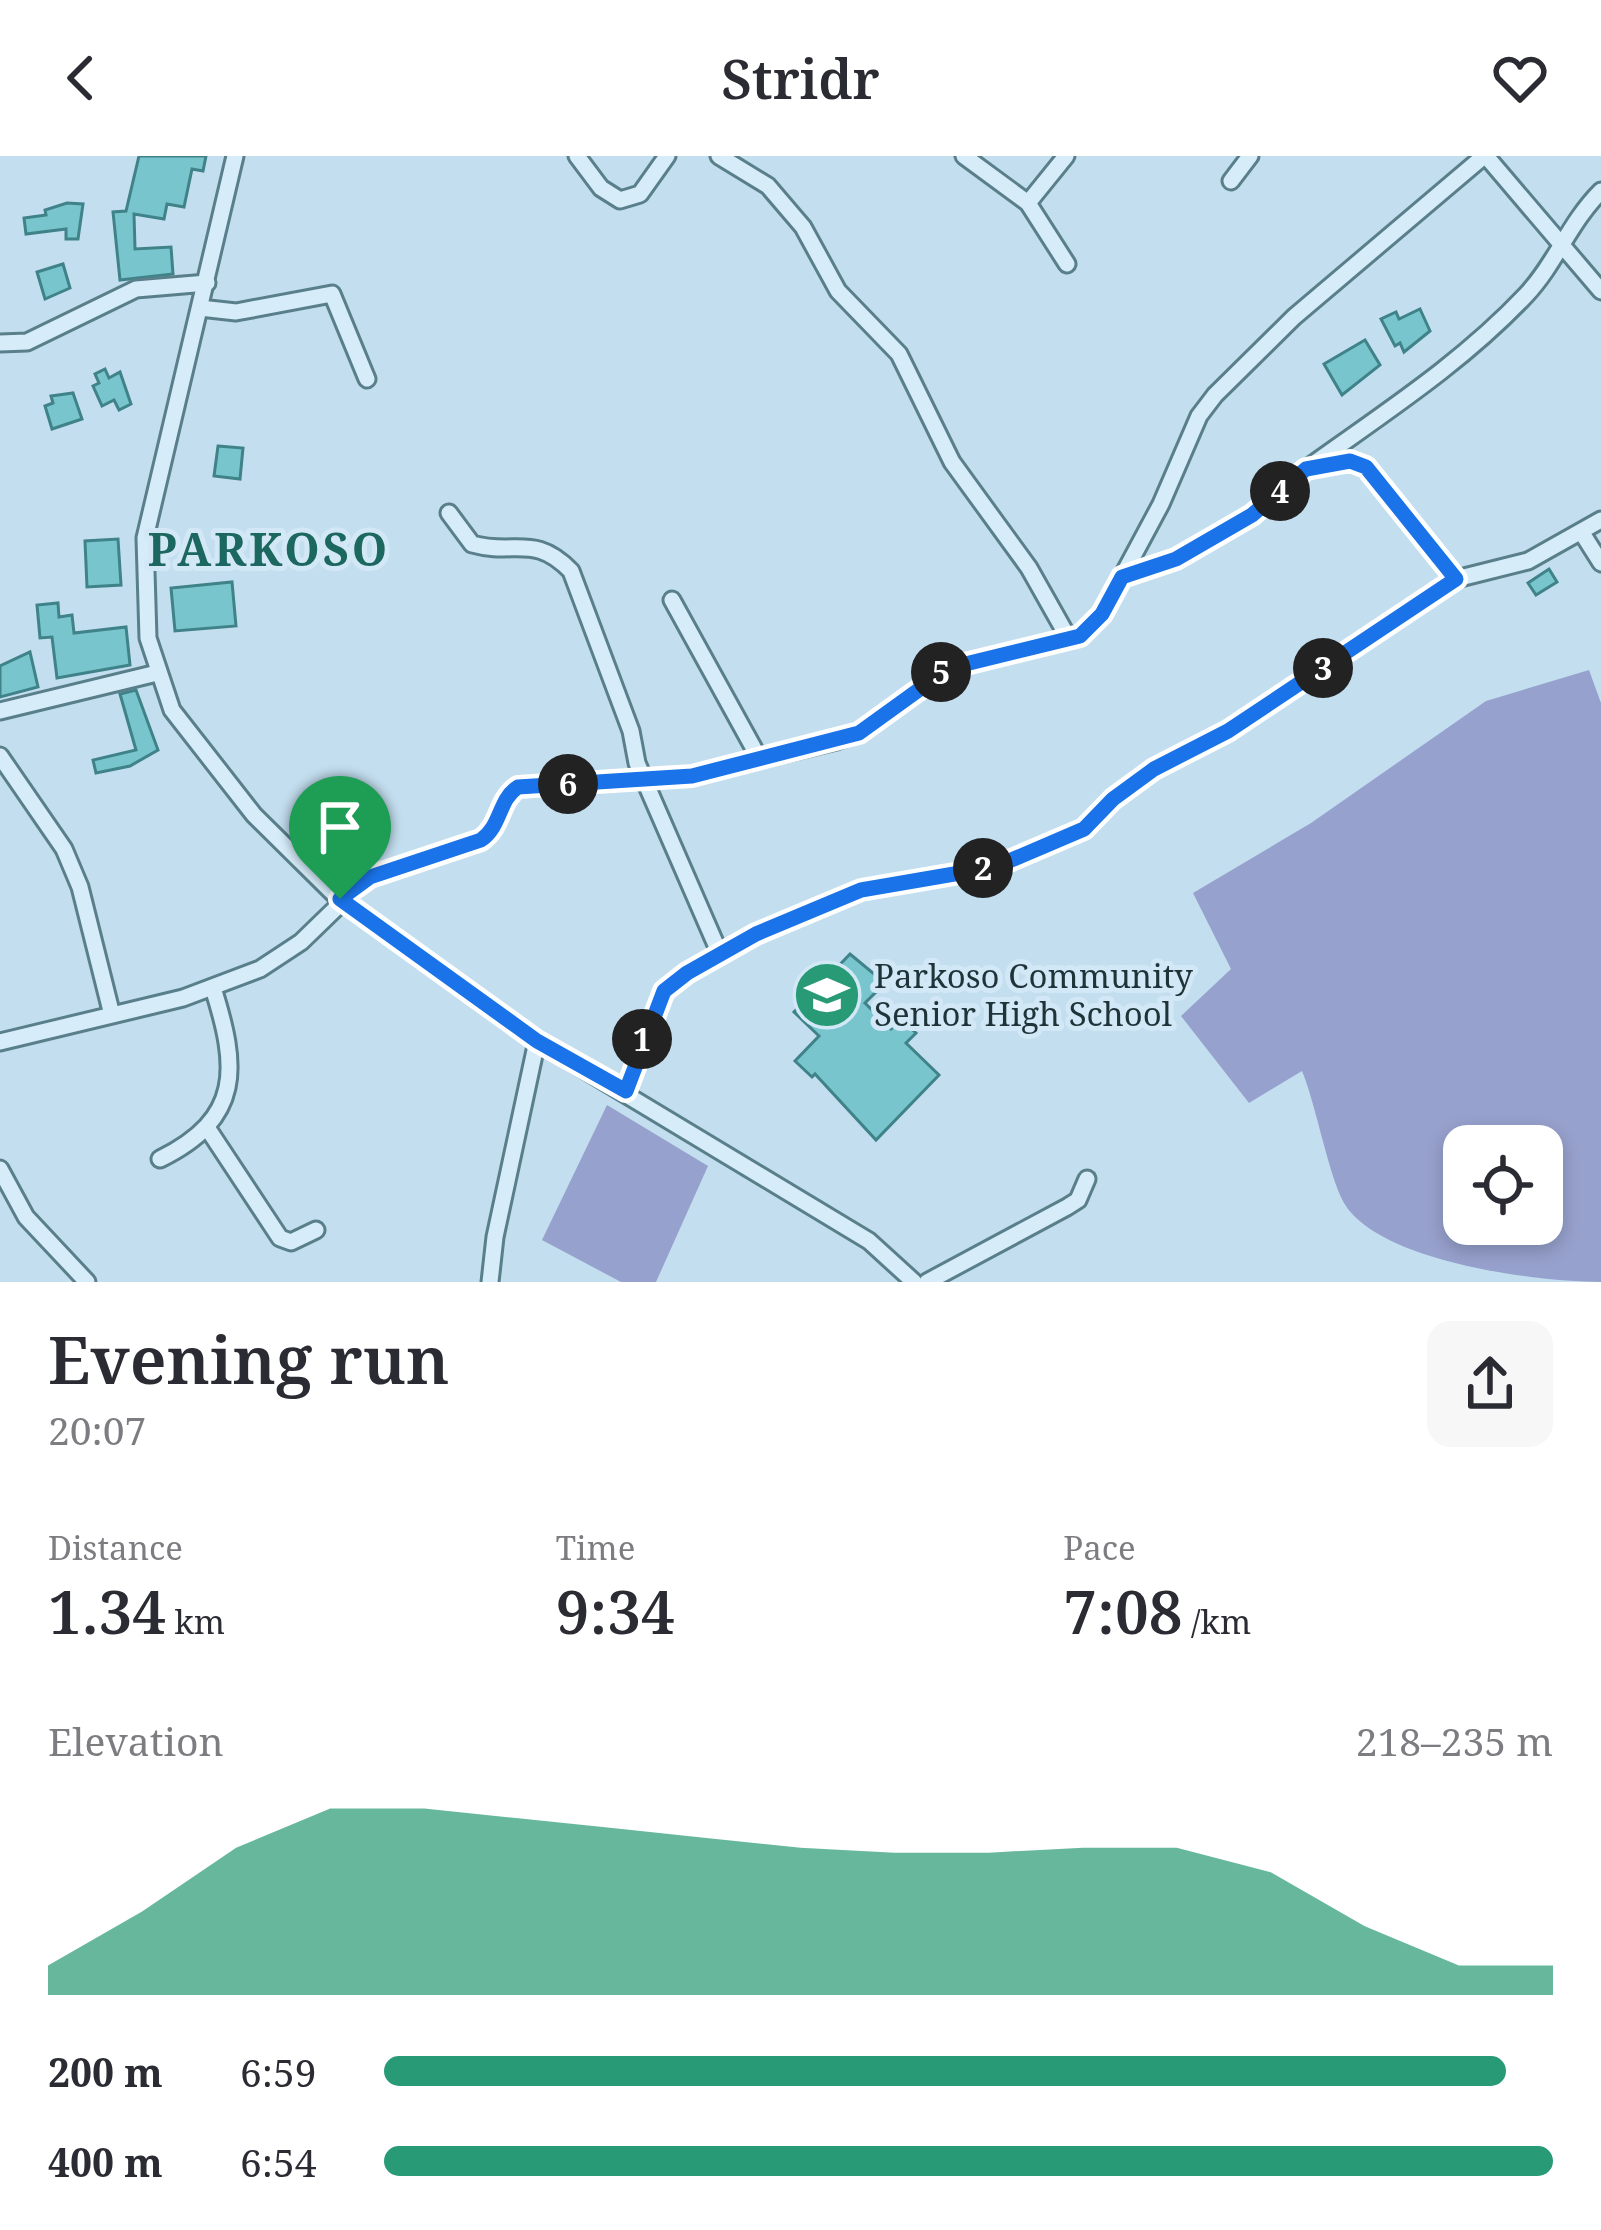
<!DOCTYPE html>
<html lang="en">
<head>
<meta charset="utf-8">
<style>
	:root { --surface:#fff; --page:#f7f7f7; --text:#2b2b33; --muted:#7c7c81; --accent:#289a75 }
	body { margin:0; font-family:"Noto Serif",serif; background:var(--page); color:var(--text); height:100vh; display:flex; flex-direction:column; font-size:45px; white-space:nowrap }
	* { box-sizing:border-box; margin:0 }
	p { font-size:39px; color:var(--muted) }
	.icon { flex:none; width:66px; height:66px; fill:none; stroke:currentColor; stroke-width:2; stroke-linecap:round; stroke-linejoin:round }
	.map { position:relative; height:1126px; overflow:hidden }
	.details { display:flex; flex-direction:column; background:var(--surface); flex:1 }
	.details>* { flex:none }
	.tools { position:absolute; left:1443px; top:969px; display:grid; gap:24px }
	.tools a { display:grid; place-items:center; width:120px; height:120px; border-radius:24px; background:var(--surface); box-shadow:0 6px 18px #0003; font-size:60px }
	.pin { position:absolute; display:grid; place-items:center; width:102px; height:102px; color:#fff; margin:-123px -51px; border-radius:50% 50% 50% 0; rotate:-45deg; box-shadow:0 0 12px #0007 }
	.pin .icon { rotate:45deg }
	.km { position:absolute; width:60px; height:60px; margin:-30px; border-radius:50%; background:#222; color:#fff; font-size:33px; line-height:60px; text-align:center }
	.round { display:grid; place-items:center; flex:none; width:126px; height:126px; border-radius:24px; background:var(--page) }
	.headline { display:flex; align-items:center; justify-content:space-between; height:204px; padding:0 48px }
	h1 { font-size:66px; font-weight:600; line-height:90px }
	.metrics { display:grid; grid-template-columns:repeat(3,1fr); gap:18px; height:204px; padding:12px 48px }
	.metrics div { display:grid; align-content:center }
	.metrics b { font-size:60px; font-weight:600 }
	.metrics small { font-size:33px; font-weight:400 }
	.metrics p { font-size:33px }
	.chart { height:336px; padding:24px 48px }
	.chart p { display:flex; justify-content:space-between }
	.chart svg { width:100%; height:216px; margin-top:12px; fill:var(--accent); opacity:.7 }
	ul { padding:0 48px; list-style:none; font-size:39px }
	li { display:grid; grid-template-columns:192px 144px 1fr; align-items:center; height:90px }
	li i { height:30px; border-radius:15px; background:var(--accent) }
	header { display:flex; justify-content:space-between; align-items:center; height:156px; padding:0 48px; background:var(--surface); font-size:54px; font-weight:600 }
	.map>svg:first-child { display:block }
</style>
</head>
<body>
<header><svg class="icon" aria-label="back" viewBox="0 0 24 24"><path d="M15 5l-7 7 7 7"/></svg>Stridr<svg class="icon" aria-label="heart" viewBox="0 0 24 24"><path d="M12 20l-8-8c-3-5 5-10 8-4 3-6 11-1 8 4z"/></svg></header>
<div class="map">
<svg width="1601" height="1126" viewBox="0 0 1601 1126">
	<rect width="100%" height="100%" fill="#c3deef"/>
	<g fill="#97a1cd" fill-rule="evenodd">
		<path d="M 1589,514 L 1601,547 L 1601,1126 C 1537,1126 1379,1106 1344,1047 C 1329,1021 1316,949 1302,915 L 1249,947 L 1181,860 L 1231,813 L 1193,737 L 1311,667 L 1486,545 ZM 1542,990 L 1542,1068 L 1464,1068 L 1464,990 Z"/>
		<polygon points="607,949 708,1010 656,1126 621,1126 542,1084"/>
	</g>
	<g fill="#78c5ce" stroke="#3f8389" stroke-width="3">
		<polygon points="139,0 206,0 203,15 192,13 184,51 167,48 164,63 134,58 135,93 171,91 173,118 120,124 113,56 126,55"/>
		<polygon points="67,47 83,48 78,83 66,83 66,73 26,78 24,62 46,59 45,54"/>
		<polygon points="63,108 70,132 45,143 37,116"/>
		<polygon points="1420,153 1430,175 1404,196 1400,187 1395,190 1381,163 1396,156 1399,163"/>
		<polygon points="1365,184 1380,209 1342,239 1324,208"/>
		<polygon points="105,213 109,222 120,216 131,248 119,254 114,244 102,250 93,230 99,227 95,218"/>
		<polygon points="73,237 82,263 52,273 45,250 53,247 51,240"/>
		<polygon points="218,290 243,292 240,323 214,320"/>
		<polygon points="118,383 121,429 87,431 85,385"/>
		<polygon points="1549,413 1557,426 1536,439 1528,427"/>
		<polygon points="232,426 236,470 175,475 171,432"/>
		<polygon points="58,447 59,461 72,459 74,477 126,471 130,509 57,522 52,481 40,482 37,449"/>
		<polygon points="30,496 38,531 0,541 0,510"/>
		<polygon points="136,534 158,594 130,610 96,617 93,604 136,594 120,538"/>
		<polygon points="850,798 885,827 865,847 891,873 901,863 916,877 906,887 939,919 876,984 815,918 812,921 795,905 819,880 794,856"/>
	</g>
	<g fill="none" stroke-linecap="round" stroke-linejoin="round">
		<defs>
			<g id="minor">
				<polyline points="235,0 145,382 148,482 172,554 254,659 339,743 537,885 869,1085 914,1126"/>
				<polyline points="577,0 601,32 620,44 640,38 667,0"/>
				<polyline points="719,0 768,30 803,71 838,135 899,198 952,306 1029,412 1069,483"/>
				<polyline points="964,0 1028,47 1067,108"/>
				<polyline points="1486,0 1601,135"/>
				<polyline points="1231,25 1250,0"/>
				<polyline points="1028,47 1066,0"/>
				<polyline points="200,152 236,156 332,138 367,223"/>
				<polyline points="0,187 27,186 136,133 207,127"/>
				<path d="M 1309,311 C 1384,257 1462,207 1526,139 C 1556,107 1569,67 1601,35"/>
				<path d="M 449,357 L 472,388 C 515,400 534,377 571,415 L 631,575 L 637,607 L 720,798"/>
				<polyline points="1582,377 1601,407"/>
				<polyline points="1456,423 1528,405 1601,364"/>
				<polyline points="672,444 759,602"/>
				<polyline points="0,555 157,517"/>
				<polyline points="0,600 64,693 80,731 111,855"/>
				<path d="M 0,886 L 183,842 L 260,813 L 301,786 L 366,723 L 481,684 C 502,669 498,644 517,631 L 692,620 L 836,585 L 859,577 L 949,511 L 1080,480 L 1102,458 L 1161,348 L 1199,260 L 1215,239 L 1294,161 L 1484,0"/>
				<polyline points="626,935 664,835 687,817 756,778 861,733 995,711 1084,673 1113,643 1154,613 1228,575 1456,423 1366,311 1350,305 1306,313 1251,359 1176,403 1122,421"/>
				<polyline points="208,973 280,1082 291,1086 316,1074"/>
				<path d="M 160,1003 C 243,962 238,911 213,832"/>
				<polyline points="0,1013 26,1061 87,1126"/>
				<polyline points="490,1126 495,1081 537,885"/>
				<polyline points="927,1126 1067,1051 1078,1044 1087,1023"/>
			</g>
		</defs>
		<use href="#minor" stroke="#597f8a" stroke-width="21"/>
		<use href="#minor" stroke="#d6ecf9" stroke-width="15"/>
	</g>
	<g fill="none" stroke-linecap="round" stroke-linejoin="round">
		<defs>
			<path id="route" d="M 1350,305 L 1366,311 L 1456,423 L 1228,575 L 1154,613 L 1113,643 L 1084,673 L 995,711 L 861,734 L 756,778 L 687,817 L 664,835 L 626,935 L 537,885 L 340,743 L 370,721 L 481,684 C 502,669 498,644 518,631 L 692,620 L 859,577 L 949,512 L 1080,480 L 1102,458 L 1122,421 L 1176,403 L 1252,359 L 1306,313 Z"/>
		</defs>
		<use href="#route" stroke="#fff" stroke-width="24"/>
		<use href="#route" stroke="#1a73e8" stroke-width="15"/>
	</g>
	<defs>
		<symbol id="school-disc" viewBox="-11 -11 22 22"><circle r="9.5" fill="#289a75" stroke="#d3e8f6"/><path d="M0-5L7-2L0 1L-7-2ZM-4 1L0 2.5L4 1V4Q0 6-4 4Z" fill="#fff"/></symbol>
	</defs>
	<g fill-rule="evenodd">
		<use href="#school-disc" x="789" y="801" width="76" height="76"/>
	</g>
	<g text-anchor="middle" stroke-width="10" stroke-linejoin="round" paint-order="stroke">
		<g font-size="33" fill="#1e3439" stroke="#d3e8f6" text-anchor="start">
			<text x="874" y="832">Parkoso Community<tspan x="874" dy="38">Senior High School</tspan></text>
		</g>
		<g font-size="45" font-weight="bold" letter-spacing="3" fill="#1c675f" stroke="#d3e8f6">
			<text x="269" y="410">PARKOSO</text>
		</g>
	</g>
</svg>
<div class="tools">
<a><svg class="icon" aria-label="locate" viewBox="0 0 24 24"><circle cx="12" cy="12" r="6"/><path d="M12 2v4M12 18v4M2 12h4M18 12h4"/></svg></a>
</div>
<div class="pin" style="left:340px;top:743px;background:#1e9e55"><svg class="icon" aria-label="arrive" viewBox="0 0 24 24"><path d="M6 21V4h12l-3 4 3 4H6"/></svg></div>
<b class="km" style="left:642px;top:883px">1</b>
<b class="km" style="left:983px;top:712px">2</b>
<b class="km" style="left:1323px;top:512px">3</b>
<b class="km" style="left:1280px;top:335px">4</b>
<b class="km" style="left:941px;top:516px">5</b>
<b class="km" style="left:568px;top:628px">6</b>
</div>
<section class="details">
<div class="headline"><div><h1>Evening run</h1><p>20:07</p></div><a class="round"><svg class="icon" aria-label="share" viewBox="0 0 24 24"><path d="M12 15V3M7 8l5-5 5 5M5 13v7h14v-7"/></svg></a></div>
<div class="metrics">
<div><p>Distance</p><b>1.34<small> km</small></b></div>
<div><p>Time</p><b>9:34</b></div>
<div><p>Pace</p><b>7:08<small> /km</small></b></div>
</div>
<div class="chart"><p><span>Elevation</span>218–235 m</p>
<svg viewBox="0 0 160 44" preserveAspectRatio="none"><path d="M0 44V38L10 27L20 14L30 6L40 6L50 8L60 10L70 12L80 14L90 15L100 15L110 14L120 14L130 19L140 30L150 38L160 38V44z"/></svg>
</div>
<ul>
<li><b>200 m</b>6:59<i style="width:96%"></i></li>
<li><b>400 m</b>6:54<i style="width:100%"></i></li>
</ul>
</section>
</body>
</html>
